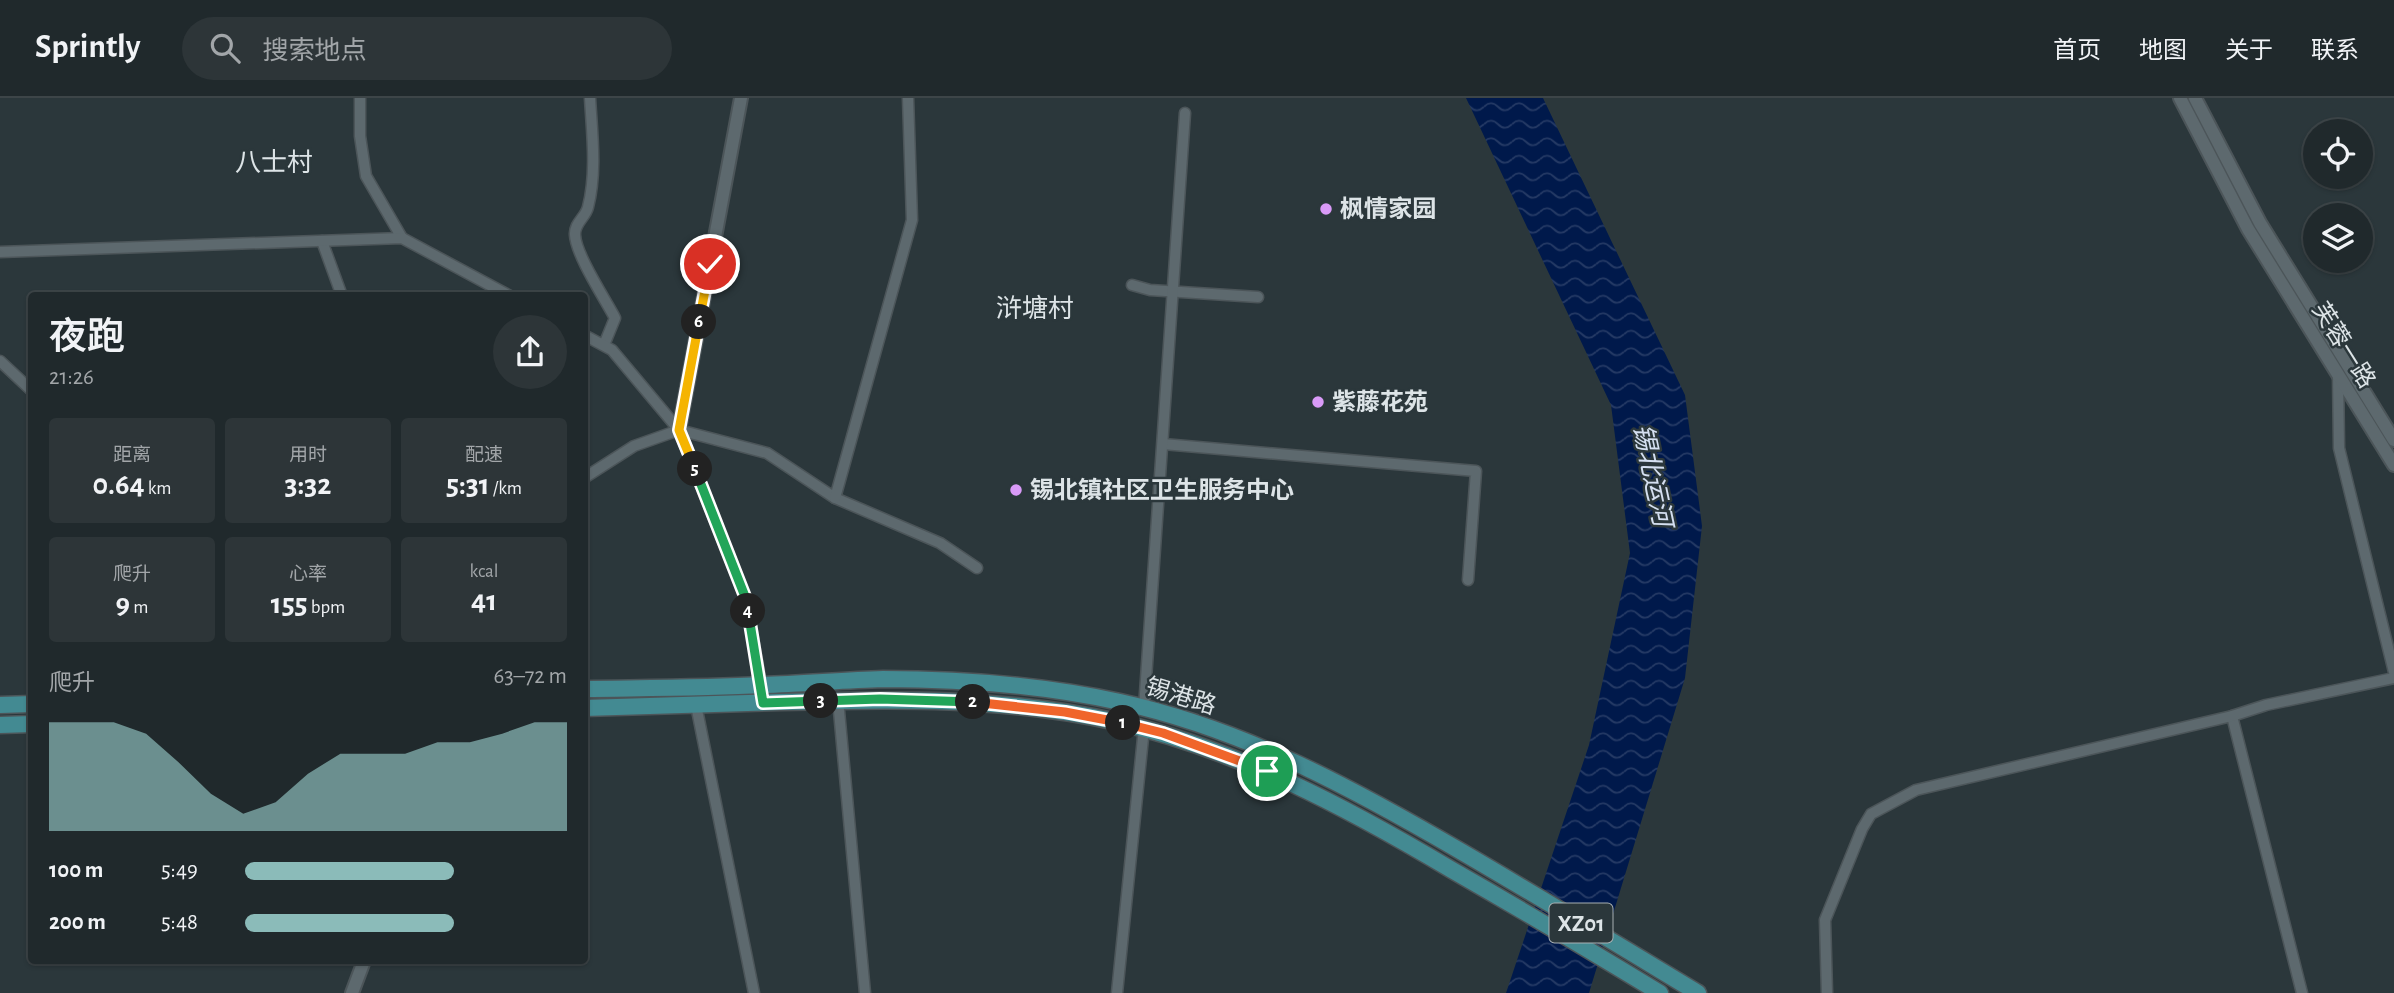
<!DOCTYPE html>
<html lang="zh">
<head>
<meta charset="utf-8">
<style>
	:root { --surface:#20292c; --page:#2d3538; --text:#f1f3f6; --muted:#a2a6a9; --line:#3d4548; --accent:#8bbbb9 }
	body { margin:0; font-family:"Alegreya Sans","Noto Sans SC",sans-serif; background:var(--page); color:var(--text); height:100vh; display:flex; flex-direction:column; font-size:26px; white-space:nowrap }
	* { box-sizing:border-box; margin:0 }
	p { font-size:23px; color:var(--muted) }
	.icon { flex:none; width:38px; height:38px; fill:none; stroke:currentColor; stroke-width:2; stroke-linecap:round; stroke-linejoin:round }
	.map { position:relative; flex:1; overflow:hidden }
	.details { position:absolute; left:28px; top:194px; width:560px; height:672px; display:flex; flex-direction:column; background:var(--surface); border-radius:7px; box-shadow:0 2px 5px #0004,0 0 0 2px var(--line) }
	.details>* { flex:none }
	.controls { position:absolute; left:2303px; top:21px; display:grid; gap:14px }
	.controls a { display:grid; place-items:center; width:70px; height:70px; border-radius:50%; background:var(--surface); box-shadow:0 2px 5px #0004,0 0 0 2px var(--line); font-size:35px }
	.pin { position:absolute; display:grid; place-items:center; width:60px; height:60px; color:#fff; margin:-30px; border:4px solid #fff; border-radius:50%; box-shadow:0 2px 7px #0007 }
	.km { position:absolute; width:35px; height:35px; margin:-18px; border-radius:50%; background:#222; color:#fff; font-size:19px; line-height:35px; text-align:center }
	.round { display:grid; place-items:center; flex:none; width:74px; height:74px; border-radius:37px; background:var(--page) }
	.head { display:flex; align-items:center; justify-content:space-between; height:119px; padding:0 21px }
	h1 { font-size:38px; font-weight:600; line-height:52px }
	.figures { display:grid; grid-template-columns:repeat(3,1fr); gap:10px; height:119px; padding:7px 21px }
	.figures div { display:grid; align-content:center; border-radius:7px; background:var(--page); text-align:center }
	.figures b { font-size:30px; font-weight:600 }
	.figures small { font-size:19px; font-weight:400 }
	.figures p { font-size:19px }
	.chart { height:196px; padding:14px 21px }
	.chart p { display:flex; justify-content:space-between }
	.chart svg { width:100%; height:126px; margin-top:7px; fill:var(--accent); opacity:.7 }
	ul { padding:0 21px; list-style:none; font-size:23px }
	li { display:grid; grid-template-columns:112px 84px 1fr; align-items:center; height:52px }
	li i { height:18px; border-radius:9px; background:var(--accent) }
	header { display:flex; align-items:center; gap:42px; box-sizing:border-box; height:98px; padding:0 35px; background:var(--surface); border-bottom:2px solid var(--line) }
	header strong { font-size:33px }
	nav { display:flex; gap:38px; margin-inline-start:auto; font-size:24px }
	.search { width:490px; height:63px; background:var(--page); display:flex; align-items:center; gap:18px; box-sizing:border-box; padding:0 24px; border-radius:38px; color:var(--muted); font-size:26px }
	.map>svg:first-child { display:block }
</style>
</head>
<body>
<header>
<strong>Sprintly</strong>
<div class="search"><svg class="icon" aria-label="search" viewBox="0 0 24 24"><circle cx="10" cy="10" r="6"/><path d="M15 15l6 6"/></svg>搜索地点</div>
<nav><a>首页</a><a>地图</a><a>关于</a><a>联系</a></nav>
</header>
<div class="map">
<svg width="2394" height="895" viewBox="0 0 2394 895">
	<defs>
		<pattern id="water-waves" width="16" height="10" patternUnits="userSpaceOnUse" patternTransform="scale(1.75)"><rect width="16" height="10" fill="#00194b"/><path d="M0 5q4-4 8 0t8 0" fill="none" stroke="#253a65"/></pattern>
	</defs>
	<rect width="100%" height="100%" fill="#2b373b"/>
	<polygon fill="url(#water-waves)" points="1466,0 1543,0 1685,297 1702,428 1685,580 1589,895 1506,895 1589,647 1630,455 1611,307"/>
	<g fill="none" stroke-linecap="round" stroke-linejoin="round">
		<defs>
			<g id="minor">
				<polyline points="360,0 360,38 366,78 402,140"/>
				<path d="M 590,0 C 592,35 597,74 588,109 C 586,119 574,125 575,137 C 576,157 605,201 615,220 L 604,247"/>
				<polyline points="322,143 342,198"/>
				<polyline points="0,154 402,140 510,198"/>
				<polyline points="1132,187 1150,192 1258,199"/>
				<polyline points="584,237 612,252 679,332 746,501 762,591"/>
				<polyline points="0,263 32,293"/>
				<polyline points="2338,276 2339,350 2394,574"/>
				<polyline points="1163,346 1476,373 1468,482"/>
				<polyline points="584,380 634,348 679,332 767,355 835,400 940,445 977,470"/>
				<polyline points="835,400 912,122 908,0"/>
				<polyline points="838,602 865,895"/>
				<polyline points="696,607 754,895"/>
				<polyline points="1144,610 1185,15"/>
				<polyline points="2232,618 2302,895"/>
				<polyline points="1117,895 1144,630"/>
				<polyline points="1827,895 1825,822 1862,731 1871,716 1916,692 2232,618 2266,607 2394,580"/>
			</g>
			<g id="tertiary">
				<polyline points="2180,0 2248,131 2394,367"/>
				<polyline points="2195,0 2260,125 2394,342"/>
				<polyline points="679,332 741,0"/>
				<polyline points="352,895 364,863"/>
			</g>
			<g id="primary">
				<path d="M 584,591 C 644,590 704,590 763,587 C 803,586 843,582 883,581 C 962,581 1042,587 1120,604 C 1244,631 1354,691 1462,754 C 1541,800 1620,848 1698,895"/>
				<polyline points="0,607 32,606"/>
				<path d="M 584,610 C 650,608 715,606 780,604 C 893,601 1006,599 1117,624 C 1239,652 1346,709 1452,772 C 1522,812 1591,853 1660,895"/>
				<polyline points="0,627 32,626"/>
			</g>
		</defs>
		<use href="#minor" stroke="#4c5559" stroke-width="13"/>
		<use href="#tertiary" stroke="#4c5559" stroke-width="16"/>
		<use href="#primary" stroke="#4c5559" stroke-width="19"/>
		<use href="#minor" stroke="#5d696e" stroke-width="10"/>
		<use href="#tertiary" stroke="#5d696e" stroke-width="12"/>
		<use href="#primary" stroke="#438a92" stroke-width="16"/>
	</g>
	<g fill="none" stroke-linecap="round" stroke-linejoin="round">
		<defs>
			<polyline id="split-1" points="1123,625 1163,635 1267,673"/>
			<polyline id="split-2" points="973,604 1065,614 1123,625"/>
			<polyline id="split-3" points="821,603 880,601 973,604"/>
			<polyline id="split-4" points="748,513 763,605 821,603"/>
			<polyline id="split-5" points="695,371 746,501 748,513"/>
			<polyline id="split-6" points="695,371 679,332 699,224"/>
			<polyline id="split-7" points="699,224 710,166"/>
		</defs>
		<use href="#split-1" stroke="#fff" stroke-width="14"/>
		<use href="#split-2" stroke="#fff" stroke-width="14"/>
		<use href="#split-3" stroke="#fff" stroke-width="14"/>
		<use href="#split-4" stroke="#fff" stroke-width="14"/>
		<use href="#split-5" stroke="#fff" stroke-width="14"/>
		<use href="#split-6" stroke="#fff" stroke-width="14"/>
		<use href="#split-7" stroke="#fff" stroke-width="14"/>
		<use href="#split-1" stroke="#f0652b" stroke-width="9"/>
		<use href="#split-2" stroke="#f0652b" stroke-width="9"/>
		<use href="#split-3" stroke="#22a559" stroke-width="9"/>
		<use href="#split-4" stroke="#22a559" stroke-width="9"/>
		<use href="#split-5" stroke="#22a559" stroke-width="9"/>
		<use href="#split-6" stroke="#f5b400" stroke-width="9"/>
		<use href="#split-7" stroke="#f5b400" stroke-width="9"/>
	</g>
	<g fill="#d99af7" stroke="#2b373b" stroke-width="2.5">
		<circle cx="1326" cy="111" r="7"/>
		<circle cx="1318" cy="304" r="7"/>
		<circle cx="1016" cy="392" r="7"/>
	</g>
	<g text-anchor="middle" stroke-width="5" stroke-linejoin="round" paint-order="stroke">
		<rect fill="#2b373b" stroke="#a8b0b3" stroke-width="2" x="1549.5" y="805.5" width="63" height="39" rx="5"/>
		<g font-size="23" font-weight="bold" fill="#dde4e7">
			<text x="1581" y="833">XZ01</text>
		</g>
		<g font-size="24" font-weight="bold" fill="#dde4e7" stroke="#2b373b" text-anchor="start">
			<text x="1340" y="119">枫情家园</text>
			<text x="1332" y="312">紫藤花苑</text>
			<text x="1030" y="400">锡北镇社区卫生服务中心</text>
		</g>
		<g font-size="24" fill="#dde4e7" stroke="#2b373b">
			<text transform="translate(2344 247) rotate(58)" y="8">芙蓉一路</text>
			<text transform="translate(1181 598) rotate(17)" y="8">锡港路</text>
		</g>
		<g font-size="26" fill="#dde4e7" stroke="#2b373b">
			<text x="274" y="73">八士村</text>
			<text x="1035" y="219">浒塘村</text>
		</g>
		<g font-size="26" font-style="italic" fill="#d5e0f1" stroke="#2b373b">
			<text transform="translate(1653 377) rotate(78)" y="9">锡北运河</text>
		</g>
	</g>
</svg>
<div class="controls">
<a><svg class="icon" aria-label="locate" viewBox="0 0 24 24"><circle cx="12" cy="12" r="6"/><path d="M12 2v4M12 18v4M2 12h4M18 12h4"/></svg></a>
<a><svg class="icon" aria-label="layers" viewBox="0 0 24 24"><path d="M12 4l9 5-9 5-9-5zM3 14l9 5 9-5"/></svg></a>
</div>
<div class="pin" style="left:1267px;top:673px;background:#1e9e55"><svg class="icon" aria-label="arrive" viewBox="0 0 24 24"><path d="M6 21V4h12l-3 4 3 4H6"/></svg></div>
<div class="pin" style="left:710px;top:166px;background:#d93025"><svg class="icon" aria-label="check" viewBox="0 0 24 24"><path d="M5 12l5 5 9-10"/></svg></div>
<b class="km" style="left:1123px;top:625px">1</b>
<b class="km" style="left:973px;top:604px">2</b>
<b class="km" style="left:821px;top:603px">3</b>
<b class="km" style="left:748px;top:513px">4</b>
<b class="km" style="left:695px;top:371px">5</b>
<b class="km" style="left:699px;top:224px">6</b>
<section class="details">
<div class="head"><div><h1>夜跑</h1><p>21:26</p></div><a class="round"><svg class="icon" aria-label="share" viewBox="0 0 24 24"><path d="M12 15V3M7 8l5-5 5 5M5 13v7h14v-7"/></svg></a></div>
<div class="figures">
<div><p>距离</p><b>0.64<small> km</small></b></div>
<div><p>用时</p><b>3:32</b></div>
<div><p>配速</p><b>5:31<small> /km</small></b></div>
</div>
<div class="figures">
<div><p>爬升</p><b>9<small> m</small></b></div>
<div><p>心率</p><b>155<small> bpm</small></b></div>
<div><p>kcal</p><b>41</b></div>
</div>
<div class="chart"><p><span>爬升</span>63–72 m</p>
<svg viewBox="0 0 160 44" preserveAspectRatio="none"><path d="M0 44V6L10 6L20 6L30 10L40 20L50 31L60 38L70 34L80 24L90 17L100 17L110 17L120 13L130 13L140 10L150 6L160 6V44z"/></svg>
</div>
<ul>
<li><b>100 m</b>5:49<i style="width:65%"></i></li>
<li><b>200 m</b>5:48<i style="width:65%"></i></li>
</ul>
</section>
</div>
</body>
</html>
